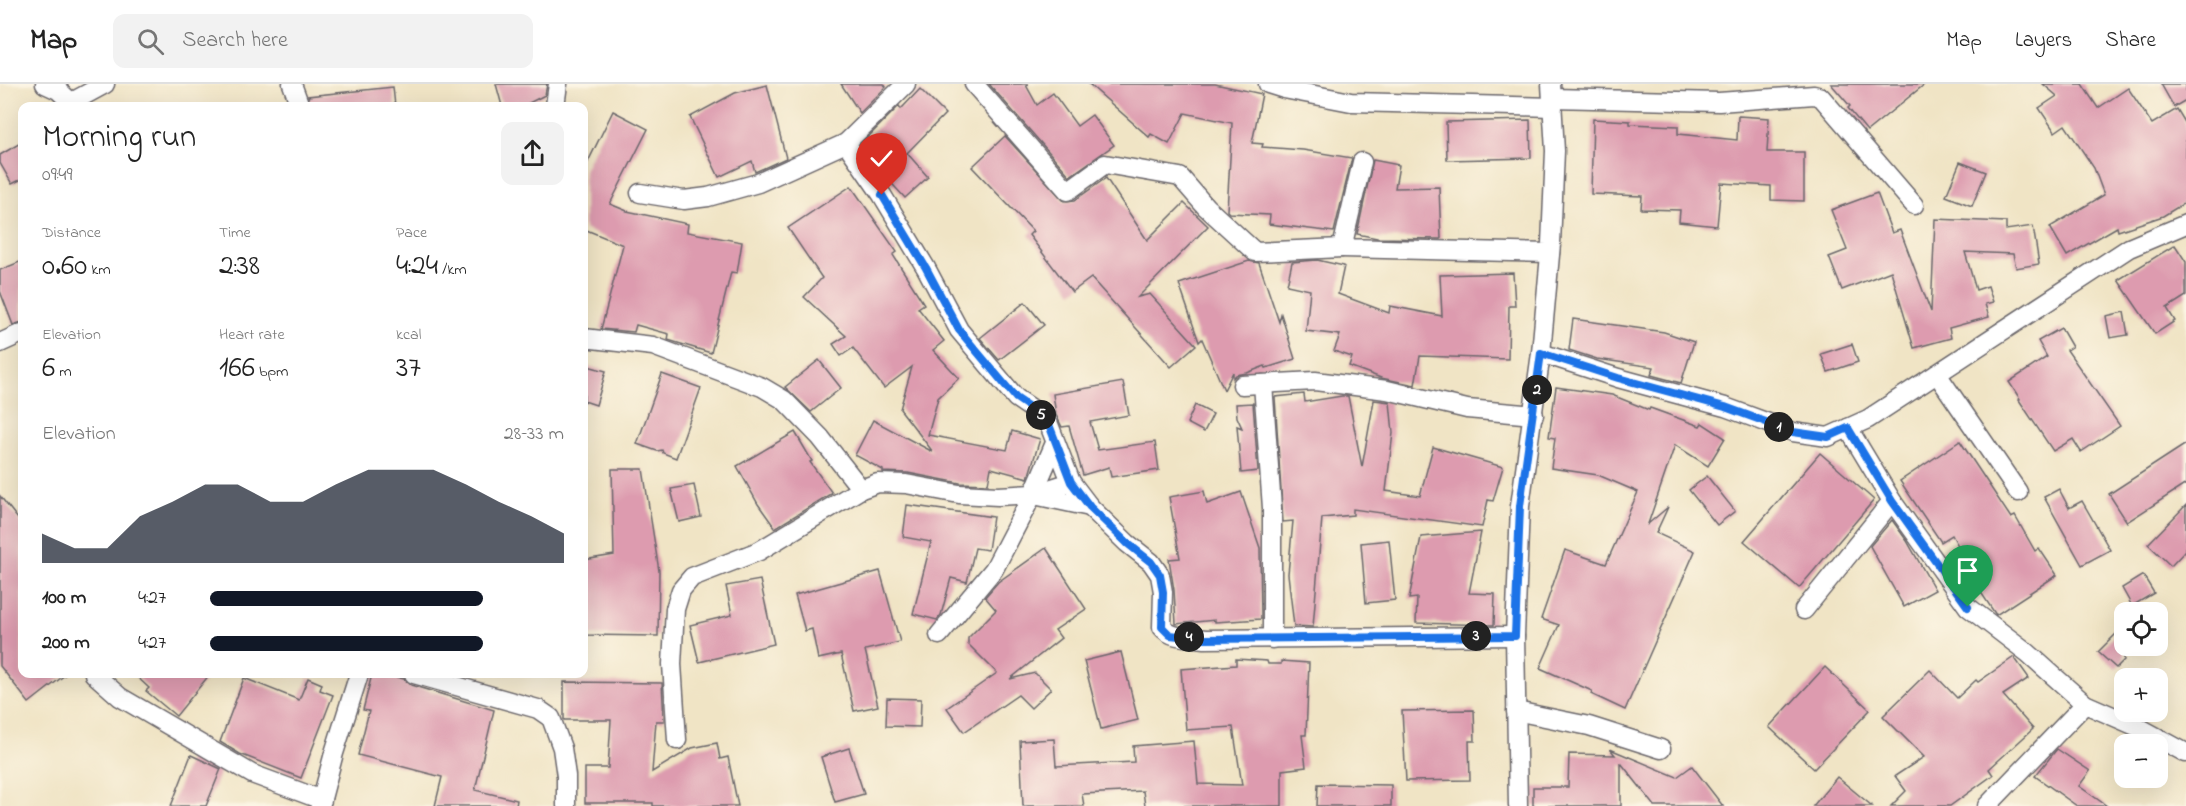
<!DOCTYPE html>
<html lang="en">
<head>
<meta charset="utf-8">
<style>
	:root { --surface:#fff; --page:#f2f2f2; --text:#222; --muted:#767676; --line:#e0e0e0; --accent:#111827 }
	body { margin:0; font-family:"Indie Flower",sans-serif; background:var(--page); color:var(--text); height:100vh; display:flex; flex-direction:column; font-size:22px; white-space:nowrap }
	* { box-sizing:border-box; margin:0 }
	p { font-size:20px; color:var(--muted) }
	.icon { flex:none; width:33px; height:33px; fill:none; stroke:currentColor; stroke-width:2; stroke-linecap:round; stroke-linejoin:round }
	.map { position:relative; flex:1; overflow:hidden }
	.details { position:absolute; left:18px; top:18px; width:570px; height:576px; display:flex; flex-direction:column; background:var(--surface); border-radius:12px; box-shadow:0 6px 24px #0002 }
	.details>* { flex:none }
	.buttons { position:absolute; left:2114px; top:518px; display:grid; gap:12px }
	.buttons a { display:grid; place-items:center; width:54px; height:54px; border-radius:12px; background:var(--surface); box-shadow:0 6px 24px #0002; font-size:30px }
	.pin { position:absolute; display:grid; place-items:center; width:51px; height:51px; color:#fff; margin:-62px -26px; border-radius:50% 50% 50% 0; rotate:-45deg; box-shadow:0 0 6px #0007 }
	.pin .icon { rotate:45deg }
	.km { position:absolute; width:30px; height:30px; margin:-15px; border-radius:50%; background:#222; color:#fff; font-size:16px; line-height:30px; text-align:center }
	.round { display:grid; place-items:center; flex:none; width:63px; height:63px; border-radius:12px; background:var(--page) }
	.head { display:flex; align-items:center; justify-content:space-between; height:102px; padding:0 24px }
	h1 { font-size:33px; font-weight:600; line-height:45px }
	.stats { display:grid; grid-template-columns:repeat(3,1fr); gap:9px; height:102px; padding:6px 24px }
	.stats div { display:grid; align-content:center }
	.stats b { font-size:30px; font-weight:600 }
	.stats small { font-size:16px; font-weight:400 }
	.stats p { font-size:16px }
	.chart { height:168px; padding:12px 24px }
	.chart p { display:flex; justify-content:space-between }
	.chart svg { width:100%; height:108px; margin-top:6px; fill:var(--accent); opacity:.7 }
	ul { padding:0 24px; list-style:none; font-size:20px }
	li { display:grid; grid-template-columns:96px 72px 1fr; align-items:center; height:45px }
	li i { height:15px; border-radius:8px; background:var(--accent) }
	header { display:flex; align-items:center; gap:36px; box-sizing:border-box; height:84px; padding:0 30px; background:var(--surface); border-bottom:2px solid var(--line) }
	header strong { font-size:28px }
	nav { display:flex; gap:33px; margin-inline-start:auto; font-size:21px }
	.search { width:420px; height:54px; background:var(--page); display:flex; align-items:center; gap:15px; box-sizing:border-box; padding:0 21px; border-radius:12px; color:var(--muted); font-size:22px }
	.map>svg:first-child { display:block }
</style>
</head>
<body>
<header>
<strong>Map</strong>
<div class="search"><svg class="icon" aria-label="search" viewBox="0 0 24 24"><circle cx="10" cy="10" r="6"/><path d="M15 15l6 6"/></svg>Search here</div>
<nav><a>Map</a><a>Layers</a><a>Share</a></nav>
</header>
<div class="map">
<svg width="2186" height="722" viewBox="0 0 2186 722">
	<rect width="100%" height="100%" fill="#fcf5e5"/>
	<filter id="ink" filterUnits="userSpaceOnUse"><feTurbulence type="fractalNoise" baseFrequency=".0167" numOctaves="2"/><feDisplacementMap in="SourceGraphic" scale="12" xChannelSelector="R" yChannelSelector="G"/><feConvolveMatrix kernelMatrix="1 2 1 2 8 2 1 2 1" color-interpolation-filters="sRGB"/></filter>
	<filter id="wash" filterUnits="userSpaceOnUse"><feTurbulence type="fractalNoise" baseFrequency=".008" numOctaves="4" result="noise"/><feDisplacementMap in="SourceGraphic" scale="24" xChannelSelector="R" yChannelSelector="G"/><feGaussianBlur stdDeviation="1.35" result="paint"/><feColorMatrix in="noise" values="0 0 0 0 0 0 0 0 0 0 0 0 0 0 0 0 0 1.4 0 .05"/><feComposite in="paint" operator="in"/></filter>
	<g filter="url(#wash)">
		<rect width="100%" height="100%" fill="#f0e4c5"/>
		<g id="blocks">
			<g fill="#dd9baf">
				<polygon points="496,0 547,0 545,11 523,22 502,22"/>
				<polygon points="841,0 884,0 886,3 860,29"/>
				<polygon points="989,0 1028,0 1026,1 1037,21 1053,9 1077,42 1092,31 1114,61 1070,92"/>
				<polygon points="1089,0 1215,0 1262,10 1252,59 1263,60 1262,63 1303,66 1352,74 1334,148 1269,140 1270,131 1229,129 1227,127 1232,39 1185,29 1169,60 1151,50 1149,53"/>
				<polygon points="1831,0 1925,0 1867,47 1848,24 1850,22"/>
				<polygon points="2043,0 2082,0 2098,24 2128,4 2152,40 2177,25 2186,40 2186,118 2163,132 2118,147 2117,143 2067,172 2050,143 2104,111 2094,84 2065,41 2055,48 2039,24 2057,12"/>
				<polygon points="2161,0 2186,0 2186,16 2174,23"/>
				<polygon points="767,1 786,74 755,88 752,77 719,93 690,33 735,9"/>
				<polygon points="393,3 395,22 311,22 308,12"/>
				<polygon points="920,5 945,30 907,69 928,93 905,114 874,80 861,60 899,22 901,25"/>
				<polygon points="613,27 648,45 610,120 627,127 688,140 687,148 742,158 737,189 731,188 711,269 668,256 669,250 636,241 634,248 601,245 623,161 584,145 584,86"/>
				<polygon points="1738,32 1769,34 1767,68 1804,68 1804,117 1771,116 1771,102 1721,99 1717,142 1679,138 1680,126 1641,125 1642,112 1591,110 1593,35 1630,37 1630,40 1678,42 1678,50 1737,56"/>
				<polygon points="1530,36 1531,74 1447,76 1446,38"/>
				<polygon points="1005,52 1064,117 1075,116 1106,94 1147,156 1184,119 1208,142 1138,213 1150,210 1196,261 1171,283 1091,194 1072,208 1029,151 1033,147 972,83"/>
				<polygon points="22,58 22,95 12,100 0,79 0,71"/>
				<polygon points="1373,76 1399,81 1395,104 1439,103 1441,155 1377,154 1357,150"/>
				<polygon points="1960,78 1986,88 1972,122 1946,112"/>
				<polygon points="851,102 897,168 893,171 924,220 918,224 944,257 933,266 959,294 938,314 928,351 1007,366 1012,347 1040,355 1028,394 991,384 988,400 960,399 908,389 883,388 883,386 855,371 873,336 933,368 900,325 912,283 884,304 853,264 841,272 833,260 846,252 804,213 822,194 788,144"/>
				<polygon points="1877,109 1892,149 1900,146 1931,228 1935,135 2006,138 2006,146 2033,142 2039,180 2016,184 2013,170 1965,168 1976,206 1988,202 1993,218 1985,220 1989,233 1949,244 1951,254 1914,264 1891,187 1842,206 1829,173 1847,166 1831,126"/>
				<polygon points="2175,161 2186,178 2186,212 2167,224 2175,237 2155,250 2118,196"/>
				<polygon points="1317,176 1344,182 1338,210 1389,229 1390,222 1442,232 1440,191 1513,189 1515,222 1509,222 1508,275 1420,272 1415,301 1381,294 1349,282 1352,273 1334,267 1340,251 1306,247 1310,206 1287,201 1292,178"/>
				<polygon points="22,177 22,238 13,241 0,207 0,186"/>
				<polygon points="1249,177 1259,179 1279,238 1281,230 1295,275 1266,284 1265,282 1247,289 1236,291 1233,294 1233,288 1224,306 1202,255 1199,258 1179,200"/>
				<polygon points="1025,218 1044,241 999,276 980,254"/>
				<polygon points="2124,228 2128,251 2110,254 2106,232"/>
				<polygon points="1573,235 1664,248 1694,258 1681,299 1651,291 1654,283 1597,275 1569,266"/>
				<polygon points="2061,244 2072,263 2067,266 2120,342 2081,368 2073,355 2053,367 2019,316 2020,315 2009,298 2047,273 2038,257"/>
				<polygon points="1852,260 1858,278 1828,288 1821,270"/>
				<polygon points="819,276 841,304 811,328 785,303"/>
				<polygon points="584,281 606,287 596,321 584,317"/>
				<polygon points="662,290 701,304 676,374 663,369 662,366 657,367 637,360"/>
				<polygon points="1123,298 1129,331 1090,338 1098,366 1155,358 1159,386 1111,393 1109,383 1083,391 1069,342 1062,343 1056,331 1053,310"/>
				<polygon points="1556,303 1612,311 1649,326 1650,324 1700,342 1702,339 1725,354 1708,382 1675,361 1648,440 1668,423 1656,449 1695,467 1625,626 1591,610 1592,607 1540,584 1559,541 1541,535 1565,466 1606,480 1638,408 1598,391 1551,384 1555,354 1549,353"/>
				<polygon points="1304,310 1305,318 1342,312 1348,312 1362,383 1374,316 1390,318 1393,349 1386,407 1420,412 1433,363 1503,383 1493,417 1488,416 1482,443 1353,425 1353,431 1322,434 1313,543 1294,542 1288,490 1293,437 1283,438 1275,313"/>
				<polygon points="1253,319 1258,387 1241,389 1237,342 1242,344 1237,333 1236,320"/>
				<polygon points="1195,321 1213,330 1204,348 1187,339"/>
				<polygon points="795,348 812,377 810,378 832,409 775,444 758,420 737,382"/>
				<polygon points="1960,357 2011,434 2015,432 2035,467 2039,464 2057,491 1996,531 1978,504 1981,502 1952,451 1941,458 1900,397"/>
				<polygon points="2186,360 2186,400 2127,438 2109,410"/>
				<polygon points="1820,369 1874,416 1799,504 1744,457"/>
				<polygon points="612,385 643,385 659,487 658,552 584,551 584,476 614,471"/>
				<polygon points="1707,392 1735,427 1717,441 1689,406"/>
				<polygon points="694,401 701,433 679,438 671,405"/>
				<polygon points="2059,405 2069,424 2082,417 2110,466 2082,481 2044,413"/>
				<polygon points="1204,407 1207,420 1241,408 1260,464 1261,535 1215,538 1215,536 1176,540 1174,506 1169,475 1180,474 1169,413"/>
				<polygon points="0,412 22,440 22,590 66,590 29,619 0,582"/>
				<polygon points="907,421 993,433 988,466 975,464 967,498 951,494 941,531 937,536 913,530 931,458 903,453"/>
				<polygon points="2186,421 2186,466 2171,482 2148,460"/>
				<polygon points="1892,436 1907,457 1935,506 1904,523 1870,462"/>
				<polygon points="1481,448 1469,509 1495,510 1494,541 1416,539 1417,514 1409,515 1421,453"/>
				<polygon points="1389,456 1395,516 1366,519 1361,459"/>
				<polygon points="1046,464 1086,525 1055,546 1061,554 1010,595 1035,589 1051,605 1031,624 1018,611 964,648 947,624 997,589 968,560 968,554 996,526 985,513 998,498"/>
				<polygon points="880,487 900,558 865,566 878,622 854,627 841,570 818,575 812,545 805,547 795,511"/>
				<polygon points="2143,491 2154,509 2132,522 2122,504"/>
				<polygon points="760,496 774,560 699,578 690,541 732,531 726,502"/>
				<polygon points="2124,542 2124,576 2116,584 2098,568"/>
				<polygon points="1121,568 1138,636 1101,645 1084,577"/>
				<polygon points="2014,573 2029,594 2003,611 2033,645 1989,685 1993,691 1950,722 1891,722 1906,707 1895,692 1924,673 1883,632 1930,586 1957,614 1976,596 1978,598"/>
				<polygon points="1236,575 1267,577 1268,580 1281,580 1281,577 1309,579 1306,651 1302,651 1306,683 1282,686 1282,722 1145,722 1143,707 1082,710 1084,722 1023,722 1020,657 1054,655 1056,682 1134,678 1133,662 1194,657 1198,700 1242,701 1233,643 1186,646 1181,585 1236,581"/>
				<polygon points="1825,583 1870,626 1814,685 1769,643"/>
				<polygon points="134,590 210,590 176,632 146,607 149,604"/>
				<polygon points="372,590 385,590 404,595 411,601 494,626 475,706 517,716 516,722 435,722 442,693 358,671 369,627 363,626"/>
				<polygon points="244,594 299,616 308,594 322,600 320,606 333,611 301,694 240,670 220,658"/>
				<polygon points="564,598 662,599 664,637 656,637 652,688 692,664 717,659 720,675 728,673 738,722 653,722 653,719 585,719 585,684 608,684 611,636 564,636"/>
				<polygon points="887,614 921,615 920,643 886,642"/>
				<polygon points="1474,626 1475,657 1469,657 1470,696 1406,697 1402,627"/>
				<polygon points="849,664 864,710 835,718 821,673"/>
				<polygon points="1610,665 1677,693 1692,682 1723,722 1655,722 1621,679 1621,722 1533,722 1533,703 1568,703 1569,670 1615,671"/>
				<polygon points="2057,665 2090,687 2079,702 2107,722 2077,722 2035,692"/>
				<polygon points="191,671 221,685 206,722 171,722"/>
				<polygon points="1837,693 1872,722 1813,722"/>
				<polygon points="1318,700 1391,701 1391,722 1317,722"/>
			</g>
		</g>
	</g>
	<g filter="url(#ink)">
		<use href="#blocks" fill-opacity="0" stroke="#6a666b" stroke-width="1.5"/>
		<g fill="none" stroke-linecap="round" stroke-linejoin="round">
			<defs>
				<g id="street">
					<polyline points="45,0 58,6 75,22"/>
					<polyline points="292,0 300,22"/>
					<polyline points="974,0 1068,107 1105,80 1180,93 1206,123 1255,168 1342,164"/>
					<polyline points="1268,0 1284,5 1351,18 1553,23"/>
					<polyline points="1552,14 1719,18 1814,11 1821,13 1914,121"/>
					<polyline points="72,18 105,0"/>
					<polyline points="555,22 558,0"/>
					<path d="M 846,59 L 882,111 L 926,184 L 959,246 L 1016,314 L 1038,329 L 1048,338 L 1071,398 L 1090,423 L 1127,459 L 1151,478 L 1160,491 L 1163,508 L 1162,543 C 1171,555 1190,553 1205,555 L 1515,552"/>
					<polyline points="1362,78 1342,164 1550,169"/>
					<polyline points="640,109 684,116 708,113 758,99 846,59 906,0"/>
					<polyline points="584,254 653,262 762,303 784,316 820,353 861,405"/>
					<polyline points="0,259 22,249"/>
					<polyline points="1541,269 1618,294 1725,323 1793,348 1828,353 1868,335 2129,164 2186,140"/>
					<polyline points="1937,290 2018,408"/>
					<polyline points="1263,300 1272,424 1272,555"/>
					<polyline points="1242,301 1315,297 1387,306 1467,325 1534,331"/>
					<polyline points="1848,344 1892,417 1968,523 2028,569 2085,620 2140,644 2186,669"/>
					<polyline points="1034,411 1090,423"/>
					<polyline points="1804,526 1892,417"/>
					<polyline points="939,551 994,485 1033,410 1055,359"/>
					<polyline points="94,590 120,613 252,690 322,716"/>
					<polyline points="414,590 538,625 551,634 562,664 566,692 566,722"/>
					<polyline points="1516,627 1589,642 1661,665"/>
					<polyline points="677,656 672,580 675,525 681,506 692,493 759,467 861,405 878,399 906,400 959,410 998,412 1033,410 1071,398"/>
					<polyline points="320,722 334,669 359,590"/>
					<polyline points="1518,722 1515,552 1520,422 1541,269 1551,160 1555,67 1551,0"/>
					<polyline points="1987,722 2085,620"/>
				</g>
			</defs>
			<use href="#street" stroke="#6a666b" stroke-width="21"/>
			<use href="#street" stroke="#fff" stroke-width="18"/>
		</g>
	</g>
	<g fill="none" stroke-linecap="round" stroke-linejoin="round" filter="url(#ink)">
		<defs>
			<polyline id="route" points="882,111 926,184 959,246 1016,314 1038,329 1048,338 1071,398 1090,423 1127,459 1151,478 1160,491 1163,508 1162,543 1170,551 1205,555 1515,552 1520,422 1541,269 1618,294 1725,323 1793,348 1828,353 1848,344 1892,417 1968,523"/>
		</defs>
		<use href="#route" stroke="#fff" stroke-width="12"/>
		<use href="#route" stroke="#1a73e8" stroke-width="8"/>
	</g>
</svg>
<div class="buttons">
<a><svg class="icon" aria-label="locate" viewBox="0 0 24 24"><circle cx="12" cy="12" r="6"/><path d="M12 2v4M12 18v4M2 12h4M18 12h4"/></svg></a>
<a>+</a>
<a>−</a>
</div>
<div class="pin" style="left:1968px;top:523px;background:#1e9e55"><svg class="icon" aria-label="arrive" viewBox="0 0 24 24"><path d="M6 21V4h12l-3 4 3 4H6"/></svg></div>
<div class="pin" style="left:882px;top:111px;background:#d93025"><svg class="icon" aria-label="check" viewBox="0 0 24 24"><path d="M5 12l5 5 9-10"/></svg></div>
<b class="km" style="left:1779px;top:343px">1</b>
<b class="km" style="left:1537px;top:306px">2</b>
<b class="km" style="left:1476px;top:552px">3</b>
<b class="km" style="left:1189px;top:553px">4</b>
<b class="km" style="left:1041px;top:331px">5</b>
<section class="details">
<div class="head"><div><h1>Morning run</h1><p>09:49</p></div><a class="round"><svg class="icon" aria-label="share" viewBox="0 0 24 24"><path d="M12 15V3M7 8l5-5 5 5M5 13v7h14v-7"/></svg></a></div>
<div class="stats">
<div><p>Distance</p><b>0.60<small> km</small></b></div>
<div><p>Time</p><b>2:38</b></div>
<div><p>Pace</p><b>4:24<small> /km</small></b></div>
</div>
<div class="stats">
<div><p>Elevation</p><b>6<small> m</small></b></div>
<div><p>Heart rate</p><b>166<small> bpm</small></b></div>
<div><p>kcal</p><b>37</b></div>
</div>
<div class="chart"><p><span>Elevation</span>28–33 m</p>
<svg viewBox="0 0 160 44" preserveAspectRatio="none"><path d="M0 44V32L10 38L20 38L30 25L40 19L50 12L60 12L70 19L80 19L90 12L100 6L110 6L120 6L130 12L140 19L150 25L160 32V44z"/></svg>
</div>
<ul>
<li><b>100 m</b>4:27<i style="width:77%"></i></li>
<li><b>200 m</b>4:27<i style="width:77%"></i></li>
</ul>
</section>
</div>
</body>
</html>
